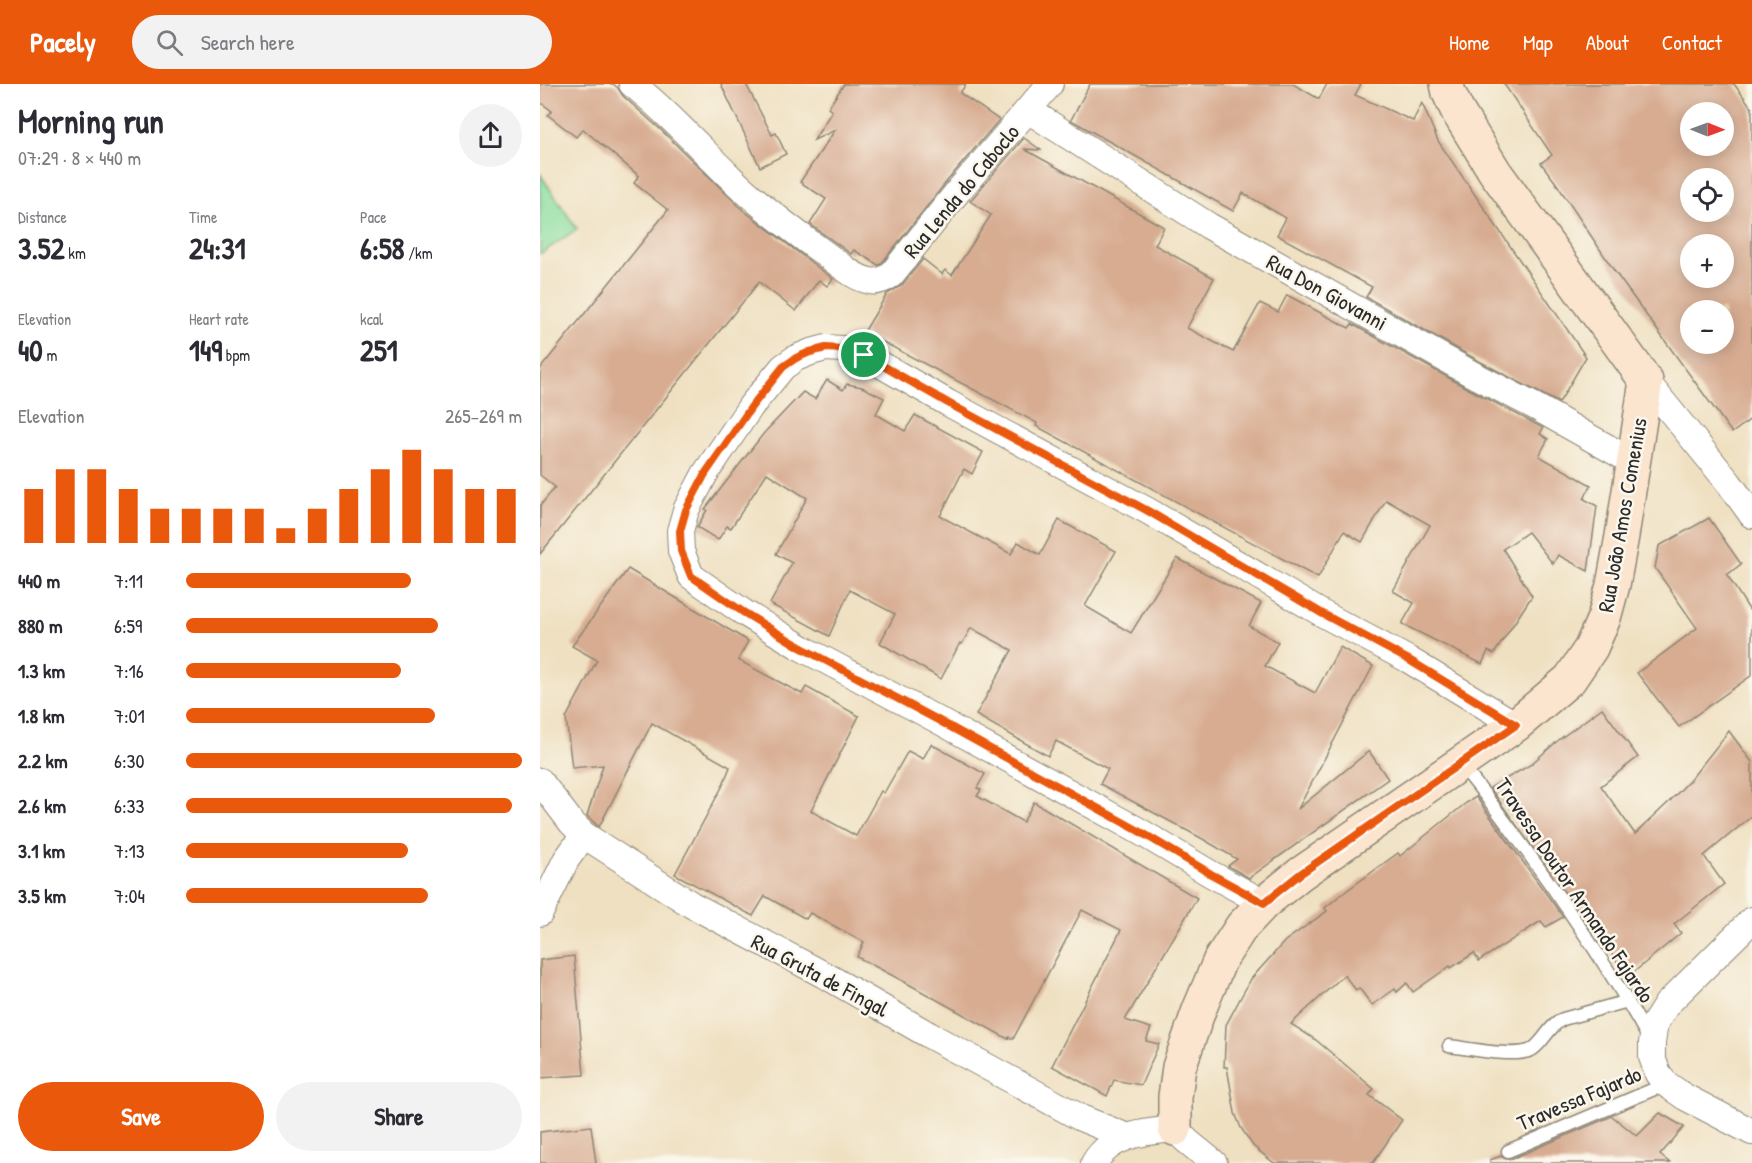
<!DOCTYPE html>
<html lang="en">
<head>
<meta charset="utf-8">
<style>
	:root { --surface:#fff; --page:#f2f2f3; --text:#2b2b33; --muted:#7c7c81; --accent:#ea580c }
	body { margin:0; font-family:"Patrick Hand",sans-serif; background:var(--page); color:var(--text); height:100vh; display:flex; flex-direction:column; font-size:22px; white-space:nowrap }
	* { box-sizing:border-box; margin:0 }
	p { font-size:20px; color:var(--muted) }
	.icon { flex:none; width:33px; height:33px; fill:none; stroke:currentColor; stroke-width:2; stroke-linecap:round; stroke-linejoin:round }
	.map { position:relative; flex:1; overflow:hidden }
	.side { display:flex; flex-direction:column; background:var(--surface); width:540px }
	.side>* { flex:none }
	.needle { width:39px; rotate:91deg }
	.tools { position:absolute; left:1140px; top:18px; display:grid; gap:12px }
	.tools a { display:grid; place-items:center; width:54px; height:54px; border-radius:50%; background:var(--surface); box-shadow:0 3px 15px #0003; font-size:30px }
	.pin { position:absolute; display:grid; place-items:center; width:51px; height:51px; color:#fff; margin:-26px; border:3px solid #fff; border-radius:50%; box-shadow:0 2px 6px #0007 }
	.round { display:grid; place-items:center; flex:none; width:63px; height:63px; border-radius:32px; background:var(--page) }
	.summary { display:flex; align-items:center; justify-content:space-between; height:102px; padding:0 18px }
	h1 { font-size:33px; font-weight:800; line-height:45px }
	.figures { display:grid; grid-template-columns:repeat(3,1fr); gap:9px; height:102px; padding:6px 18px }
	.figures div { display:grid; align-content:center }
	.figures b { font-size:30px; font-weight:800 }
	.figures small { font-size:16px; font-weight:400 }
	.figures p { font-size:16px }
	.chart { height:168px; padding:12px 18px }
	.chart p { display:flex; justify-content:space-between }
	.chart svg { width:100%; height:108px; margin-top:6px; stroke:var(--accent); stroke-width:6 }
	.button { display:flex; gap:12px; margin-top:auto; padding:12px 18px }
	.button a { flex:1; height:69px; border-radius:36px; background:var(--accent); color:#fff; font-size:24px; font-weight:800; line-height:69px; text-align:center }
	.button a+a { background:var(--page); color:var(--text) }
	ul { padding:0 18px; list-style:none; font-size:20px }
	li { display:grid; grid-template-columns:96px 72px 1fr; align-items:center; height:45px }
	li i { height:15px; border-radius:8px; background:var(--accent) }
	header { display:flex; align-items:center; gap:36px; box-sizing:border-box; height:84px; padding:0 30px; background:var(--accent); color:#fff }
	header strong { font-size:28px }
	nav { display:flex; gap:33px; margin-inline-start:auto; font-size:21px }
	.search { width:420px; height:54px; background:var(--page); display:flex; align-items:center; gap:15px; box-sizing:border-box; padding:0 21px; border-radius:33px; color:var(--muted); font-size:22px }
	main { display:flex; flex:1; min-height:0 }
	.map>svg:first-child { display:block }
</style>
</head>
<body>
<header>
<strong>Pacely</strong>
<div class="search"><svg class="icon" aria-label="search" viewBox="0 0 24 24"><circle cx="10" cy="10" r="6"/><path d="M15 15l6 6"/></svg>Search here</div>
<nav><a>Home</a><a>Map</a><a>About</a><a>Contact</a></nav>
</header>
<main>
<section class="side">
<div class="summary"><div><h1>Morning run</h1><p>07:29 · 8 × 440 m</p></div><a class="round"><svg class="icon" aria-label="share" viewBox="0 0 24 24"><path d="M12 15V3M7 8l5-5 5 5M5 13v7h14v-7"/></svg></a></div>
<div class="figures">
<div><p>Distance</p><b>3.52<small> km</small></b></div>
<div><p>Time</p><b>24:31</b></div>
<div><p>Pace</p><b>6:58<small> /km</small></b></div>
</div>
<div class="figures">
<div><p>Elevation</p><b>40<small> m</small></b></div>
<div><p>Heart rate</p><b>149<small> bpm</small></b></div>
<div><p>kcal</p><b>251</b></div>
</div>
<div class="chart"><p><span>Elevation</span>265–269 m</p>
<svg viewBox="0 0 160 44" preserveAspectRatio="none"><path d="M5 44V22M15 44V14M25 44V14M35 44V22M45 44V30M55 44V30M65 44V30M75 44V30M85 44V38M95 44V30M105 44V22M115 44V14M125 44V6M135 44V14M145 44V22M155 44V22"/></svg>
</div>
<ul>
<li><b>440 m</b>7:11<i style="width:67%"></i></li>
<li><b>880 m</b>6:59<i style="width:75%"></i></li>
<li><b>1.3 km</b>7:16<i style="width:64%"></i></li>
<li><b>1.8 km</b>7:01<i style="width:74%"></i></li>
<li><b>2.2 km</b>6:30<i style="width:100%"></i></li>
<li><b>2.6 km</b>6:33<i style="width:97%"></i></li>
<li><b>3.1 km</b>7:13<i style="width:66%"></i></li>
<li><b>3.5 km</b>7:04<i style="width:72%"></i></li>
</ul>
<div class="button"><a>Save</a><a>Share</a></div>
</section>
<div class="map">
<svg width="1212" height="1079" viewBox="0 0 1212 1079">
	<rect width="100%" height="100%" fill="#fbf7ec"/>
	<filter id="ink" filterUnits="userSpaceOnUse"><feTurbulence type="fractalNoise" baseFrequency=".0167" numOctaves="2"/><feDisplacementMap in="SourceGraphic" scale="12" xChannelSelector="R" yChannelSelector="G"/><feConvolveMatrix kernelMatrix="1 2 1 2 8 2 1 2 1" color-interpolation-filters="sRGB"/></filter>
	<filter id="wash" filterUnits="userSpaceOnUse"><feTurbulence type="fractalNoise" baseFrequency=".008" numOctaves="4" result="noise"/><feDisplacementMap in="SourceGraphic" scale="24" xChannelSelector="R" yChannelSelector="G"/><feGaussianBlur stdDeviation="1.35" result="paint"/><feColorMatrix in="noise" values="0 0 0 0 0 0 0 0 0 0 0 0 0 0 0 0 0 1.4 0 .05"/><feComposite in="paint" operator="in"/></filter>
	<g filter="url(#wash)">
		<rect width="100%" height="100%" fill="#efe0c1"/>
		<polygon fill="#8bdea0" stroke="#5b8466" stroke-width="1.5" points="0,90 37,145 0,170"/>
		<g id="blocks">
			<g fill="#d7ac91" fill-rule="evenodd">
				<polygon points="0,0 73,0 78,4 83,12 120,45 203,126 293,195 287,202 279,196 256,227 219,198 0,470 0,422 15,403 0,391 0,285 128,126 94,99 99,92 43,45 36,53 8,31 12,27 0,18"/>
				<polygon points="181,0 206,0 232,51 236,49 246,70 220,83"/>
				<polygon points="304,0 426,0 420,9 459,36 407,97 341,180 338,181 314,166 311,170 270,140 286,115 260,98 295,46 274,56 292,27 288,24"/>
				<polygon points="550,0 753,0 779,15 787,0 821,0 815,11 873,37 882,19 898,57 1046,273 1019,319 939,277 826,213 832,203 737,151 746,134 703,109 693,127 531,36"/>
				<path d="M 964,0 L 1194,0 L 1212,24 L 1212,334 L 1192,349 L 1075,188 L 1016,99 L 1001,79 L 1012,71 ZM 1150,28 L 1184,28 L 1184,62 L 1150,62 ZM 1150,94 L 1184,94 L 1184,128 L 1150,128 ZM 1150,160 L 1184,160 L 1184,194 L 1150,194 ZM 1150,226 L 1184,226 L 1184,260 L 1150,260 Z"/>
				<polygon points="484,54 501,66 484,65 624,143 615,161 674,194 647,244 693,268 720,219 738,228 747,211 809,244 812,240 925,303 1003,344 1000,350 1008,355 999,372 1051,401 1044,415 1057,422 1048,487 1018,471 1013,480 988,448 963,465 992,512 954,570 948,567 942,580 862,540 874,519 853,507 890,441 846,416 822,458 804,447 778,494 496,342 497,339 324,248 347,210 362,201 383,175 402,190 405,186 412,191 451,131 430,117"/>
				<polygon points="287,296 303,306 307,300 322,303 344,314 336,330 365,347 375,331 443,368 432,390 424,385 400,432 471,470 478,458 500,471 519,436 576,467 545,522 591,549 637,474 721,519 709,542 738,558 725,582 775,609 800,563 833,582 758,725 829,667 848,695 709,794 688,782 697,775 661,754 560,700 568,685 516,657 508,672 436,631 472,566 431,544 422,560 420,559 401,595 340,559 355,530 310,506 289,552 230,520 252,479 236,470 267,414 227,389 191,444 187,442 178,456 157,443 167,426 165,425 224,349 263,308 275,315"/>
				<polygon points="1169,434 1201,480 1187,491 1212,530 1212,591 1139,643 1097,589 1157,544 1115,484 1119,462"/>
				<polygon points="88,485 208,557 198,576 262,610 266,603 319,632 271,727 316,752 341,707 344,709 368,667 383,675 391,660 445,690 437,704 441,706 437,712 483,738 494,718 657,814 585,936 611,944 606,957 619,960 601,1001 574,996 567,1012 512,982 581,846 542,826 473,955 469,953 468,955 361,896 317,873 324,858 270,829 266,835 225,812 213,832 135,790 182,703 190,683 112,639 59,743 47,732 63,681 32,684 26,634 57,576 32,562"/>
				<polygon points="1062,624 1098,673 1061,702 1095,750 1130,717 1150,696 1189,647 1212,678 1212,732 1164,772 1184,800 1134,840 1141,849 1088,893 1052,842 1050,844 950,704 990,681 1021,654"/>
				<polygon points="936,713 1023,833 1006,843 1001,837 939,877 934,869 911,884 910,882 873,908 867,899 857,908 855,905 832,921 819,904 816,906 804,891 751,940 776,956 834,1005 829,1011 862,1036 833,1079 734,1079 713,1062 701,1044 695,1029 687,983 684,983 686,941 701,913 711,895 745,857 787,827 785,824 798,813 858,769 860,772 926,719"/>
				<polygon points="34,872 44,991 0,994 0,876"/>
				<polygon points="1120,1029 1144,1043 1120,1071 1130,1079 950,1079 950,1076 961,1072 966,1075 971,1075 1072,1032 1097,1052"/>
				<polygon points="51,1042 56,1079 0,1079 0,1048"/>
			</g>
		</g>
	</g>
	<g filter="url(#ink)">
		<use href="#blocks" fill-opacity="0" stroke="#8d8676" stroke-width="1.5"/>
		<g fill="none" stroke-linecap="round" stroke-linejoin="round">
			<defs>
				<g id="lane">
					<path d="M 921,681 C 948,713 973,748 998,783 C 1038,839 1076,895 1109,955"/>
					<path d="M 909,962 C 927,964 978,975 993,965 C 1005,956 1009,942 1023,935 L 1088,917"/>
					<polyline points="968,1067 1126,1000"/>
				</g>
				<g id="street">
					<path d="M 92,0 C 128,28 159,63 191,94 C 220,122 252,146 284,169 C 297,178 313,194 330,197 C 338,199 345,195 351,191 L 419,106 L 510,0"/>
					<polyline points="488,26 669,142 932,290 996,323 1093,378"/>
					<polyline points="1106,297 1189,399 1212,431"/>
					<polyline points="0,697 31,738 44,751 152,821 290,894 389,951 541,1034 585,1052"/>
					<polyline points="724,819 671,790 599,747 396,635 262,564 203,528 151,492 141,467 140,447 146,426 165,390 211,322 243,283 256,274 271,268 286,264 302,265 324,271 408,319 608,427 783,530 869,576 976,641"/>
					<polyline points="0,829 26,776 44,751"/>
					<polyline points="1212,836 1127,920 1115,939 1112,959 1112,973 1118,990 1126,1000 1145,1013 1212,1048"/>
					<path d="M 554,1079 C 571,1050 605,1048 635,1045 L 647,1057 L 674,1079"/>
				</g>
				<polyline id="secondary" points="635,1045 635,1013 639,983 659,926 680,876 702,842 724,819 760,790 976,641 1030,595 1051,564 1064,534 1073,501 1082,452 1106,297 955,88 918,28 909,9 907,0"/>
			</defs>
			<use href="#lane" stroke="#8d8676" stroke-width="15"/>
			<use href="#street" stroke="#8d8676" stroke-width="28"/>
			<use href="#secondary" stroke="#8d8676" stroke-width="36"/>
			<use href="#lane" stroke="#fff" stroke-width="12"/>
			<use href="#street" stroke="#fff" stroke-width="26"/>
			<use href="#secondary" stroke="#fbe5cf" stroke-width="33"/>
		</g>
	</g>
	<g fill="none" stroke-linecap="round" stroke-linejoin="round" filter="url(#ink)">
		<defs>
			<polygon id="route" points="286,264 302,265 324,271 408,319 608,427 783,530 869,576 976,641 760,790 724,819 671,790 599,747 396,635 262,564 203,528 151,492 141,467 140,447 146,426 165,390 212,322 243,283 256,274 270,268"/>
		</defs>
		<use href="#route" stroke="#fff" stroke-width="12"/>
		<use href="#route" stroke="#ea580c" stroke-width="8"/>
	</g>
	<g text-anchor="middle" stroke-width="5" stroke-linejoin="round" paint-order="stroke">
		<g font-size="22" fill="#2b2b2b" stroke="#fbf7ec">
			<text transform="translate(421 107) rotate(-50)" y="8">Rua Lenda do Caboclo</text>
			<text transform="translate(787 208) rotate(29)" y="8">Rua Don Giovanni</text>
			<text transform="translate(1082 431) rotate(-80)" y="8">Rua João Amos Comenius</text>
			<text transform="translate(1035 806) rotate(56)" y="8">Travessa Doutor Armando Fajardo</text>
			<text transform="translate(280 891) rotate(28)" y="8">Rua Gruta de Fingal</text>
			<text transform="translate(1039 1014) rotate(-23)" y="8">Travessa Fajardo</text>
		</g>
	</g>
</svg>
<div class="tools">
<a><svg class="needle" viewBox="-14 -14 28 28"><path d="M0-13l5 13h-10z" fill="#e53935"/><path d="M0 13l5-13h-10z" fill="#7c7c81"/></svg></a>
<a><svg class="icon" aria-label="locate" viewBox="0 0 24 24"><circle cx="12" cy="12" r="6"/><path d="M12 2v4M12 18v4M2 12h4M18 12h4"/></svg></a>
<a>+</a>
<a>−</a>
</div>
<div class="pin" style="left:324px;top:271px;background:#1e9e55"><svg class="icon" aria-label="arrive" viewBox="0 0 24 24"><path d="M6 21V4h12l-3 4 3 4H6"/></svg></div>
</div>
</main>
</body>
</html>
